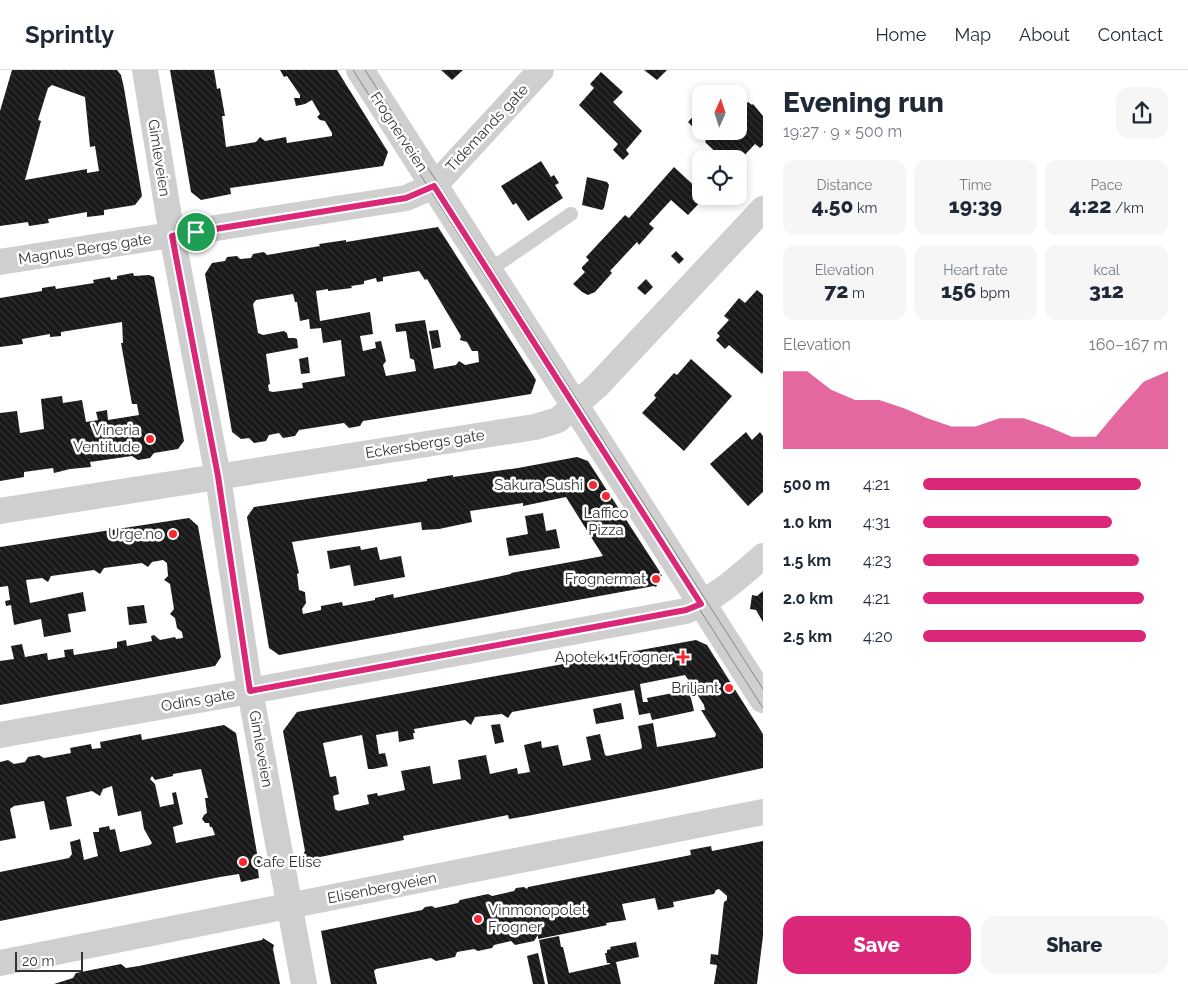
<!DOCTYPE html>
<html lang="en">
<head>
<meta charset="utf-8">
<style>
	:root { --surface:#fff; --page:#f6f6f7; --text:#1f2937; --muted:#747a83; --line:#e0e1e3; --accent:#db2777 }
	body { margin:0; font-family:Raleway,sans-serif; background:var(--page); color:var(--text); height:100vh; display:flex; flex-direction:column; font-size:19px; white-space:nowrap }
	* { box-sizing:border-box; margin:0 }
	p { font-size:16px; color:var(--muted) }
	.icon { flex:none; width:28px; height:28px; fill:none; stroke:currentColor; stroke-width:2; stroke-linecap:round; stroke-linejoin:round }
	.map { position:relative; flex:1; overflow:hidden }
	.drawer { display:flex; flex-direction:column; background:var(--surface); width:425px }
	.drawer>* { flex:none }
	.needle { width:32px; rotate:3deg }
	.fabs { position:absolute; left:692px; top:15px; display:grid; gap:10px }
	.fabs a { display:grid; place-items:center; width:55px; height:55px; border-radius:10px; background:var(--surface); box-shadow:0 2px 8px #0003; font-size:25px }
	.scale { position:absolute; left:15px; bottom:12px; width:68px; box-sizing:border-box; padding-left:5px; border:2px solid #323232; border-top:0; font-size:14px; line-height:18px; white-space:nowrap; color:#323232; -webkit-text-stroke:4px #fff; paint-order:stroke }
	.pin { position:absolute; display:grid; place-items:center; width:42px; height:42px; color:#fff; margin:-21px; border:2px solid #fff; border-radius:50%; box-shadow:0 1px 5px #0007 }
	.round { display:grid; place-items:center; flex:none; width:52px; height:52px; border-radius:15px; background:var(--page) }
	.summary { display:flex; align-items:center; justify-content:space-between; height:85px; padding:0 20px }
	h1 { font-size:28px; font-weight:800; line-height:38px }
	.metrics { display:grid; grid-template-columns:repeat(3,1fr); gap:8px; height:85px; padding:5px 20px }
	.metrics div { display:grid; align-content:center; border-radius:12px; background:var(--page); text-align:center }
	.metrics b { font-size:21px; font-weight:800 }
	.metrics small { font-size:14px; font-weight:400 }
	.metrics p { font-size:14px }
	.chart { height:140px; padding:10px 20px }
	.chart p { display:flex; justify-content:space-between }
	.chart svg { width:100%; height:90px; margin-top:5px; fill:var(--accent); opacity:.7 }
	.button { display:flex; gap:10px; margin-top:auto; padding:10px 20px }
	.button a { flex:1; height:58px; border-radius:15px; background:var(--accent); color:#fff; font-size:20px; font-weight:800; line-height:58px; text-align:center }
	.button a+a { background:var(--page); color:var(--text) }
	ul { padding:0 20px; list-style:none; font-size:16px }
	li { display:grid; grid-template-columns:80px 60px 1fr; align-items:center; height:38px }
	li i { height:12px; border-radius:6px; background:var(--accent) }
	header { display:flex; align-items:center; gap:30px; box-sizing:border-box; height:70px; padding:0 25px; background:var(--surface); border-bottom:1px solid var(--line) }
	header strong { font-size:24px }
	nav { display:flex; gap:28px; margin-inline-start:auto; font-size:18px }
	main { display:flex; flex:1; min-height:0 }
	.map>svg:first-child { display:block }
</style>
</head>
<body>
<header>
<strong>Sprintly</strong>
<nav><a>Home</a><a>Map</a><a>About</a><a>Contact</a></nav>
</header>
<main>
<div class="map">
<svg width="763" height="914" viewBox="0 0 763 914">
	<defs>
		<pattern id="building-back-hatch" width="6" height="6" patternUnits="userSpaceOnUse" patternTransform="scale(1.25)"><rect width="6" height="6" fill="#191919"/><path d="M-1 5l2 2M0 0l6 6M5-1l2 2" fill="none" stroke="#323232"/></pattern>
	</defs>
	<rect width="100%" height="100%" fill="#fff"/>
	<g fill="url(#building-back-hatch)" fill-rule="evenodd">
		<path d="M 12,0 L 117,0 L 121,5 L 124,18 L 142,126 L 135,135 L 104,140 L 104,145 L 87,147 L 87,142 L 48,149 L 49,153 L 29,156 L 28,152 L 0,156 L 0,41 ZM 52,15 L 85,27 L 90,77 L 95,76 L 99,101 L 87,103 L 87,99 L 25,110 L 41,51 L 38,50 L 48,18 Z"/>
		<polygon points="170,0 214,0 217,19 220,18 225,46 222,46 226,77 256,72 260,67 265,71 286,67 287,73 332,66 332,63 325,51 320,50 317,47 320,44 312,30 305,34 296,36 294,28 300,28 300,25 287,6 284,7 280,0 337,0 388,82 383,96 230,118 231,124 201,130 191,122"/>
		<polygon points="441,0 463,0 452,10"/>
		<polygon points="644,0 667,0 657,10"/>
		<polygon points="601,2 623,22 613,32 642,61 626,80 629,84 623,90 613,80 618,74 579,35 594,18 590,14"/>
		<polygon points="739,25 747,33 748,32 752,35 753,34 763,46 763,75 760,78 755,74 739,91 739,89 723,89 705,72 706,71 688,52 701,38 701,61 739,61"/>
		<polygon points="541,91 551,107 554,105 559,113 555,115 563,128 528,151 516,133 513,135 501,116"/>
		<polygon points="674,97 701,122 701,126 706,126 688,145 671,130 649,154 654,158 639,175 637,172 610,201 612,203 595,222 588,225 582,222 573,214 585,202 582,199 582,197 589,190 586,187 625,145 629,148"/>
		<polygon points="587,107 607,112 609,115 604,138 602,140 582,135"/>
		<path d="M 438,157 L 536,310 L 531,324 L 363,351 L 360,356 L 349,358 L 344,353 L 299,360 L 295,366 L 283,368 L 279,363 L 269,365 L 266,371 L 254,373 L 249,368 L 241,369 L 232,362 L 205,204 L 212,193 L 225,191 L 227,187 L 237,186 L 240,189 L 251,188 L 253,184 L 264,182 L 267,185 L 320,176 L 319,174 L 346,170 L 346,172 ZM 419,201 L 425,210 L 427,209 L 461,266 L 460,270 L 467,272 L 472,281 L 478,281 L 479,292 L 465,295 L 459,291 L 456,295 L 434,299 L 425,250 L 395,254 L 396,262 L 406,261 L 410,288 L 414,290 L 416,301 L 386,306 L 383,295 L 386,291 L 381,271 L 375,272 L 376,278 L 363,281 L 360,266 L 373,264 L 370,242 L 320,251 L 316,221 L 328,219 L 328,221 L 352,218 L 351,216 L 364,214 L 364,211 L 376,208 L 377,212 L 383,211 L 383,207 ZM 293,224 L 295,232 L 297,232 L 300,251 L 309,249 L 310,259 L 321,258 L 323,273 L 341,270 L 345,306 L 302,313 L 303,318 L 273,322 L 269,321 L 268,315 L 270,314 L 266,284 L 298,278 L 297,269 L 294,268 L 288,268 L 287,263 L 284,261 L 263,265 L 258,263 L 253,234 L 256,230 Z"/>
		<polygon points="676,181 684,189 679,194 671,186"/>
		<polygon points="133,203 134,206 149,205 154,207 184,371 178,379 154,383 150,388 138,390 132,386 90,392 91,397 70,399 54,403 53,398 24,402 24,407 0,411 0,343 17,341 20,363 44,359 41,329 62,326 63,333 82,330 86,352 98,350 96,342 107,340 108,350 139,345 137,334 132,334 121,273 123,273 122,252 61,262 61,266 50,267 50,264 22,269 23,274 0,277 0,228 42,221 42,218 55,216 56,219 94,213 93,210 110,207 111,210 117,209 117,206"/>
		<polygon points="646,209 653,217 645,225 637,218"/>
		<polygon points="757,220 763,225 763,302 762,304 729,275 725,279 716,270 720,266 717,263 729,250 724,246 739,228 745,233"/>
		<polygon points="438,260 441,277 432,279 429,261"/>
		<polygon points="308,287 310,303 301,304 299,289"/>
		<polygon points="691,289 732,326 684,381 642,343 656,328 654,325 674,303 677,305"/>
		<polygon points="746,362 752,370 760,362 763,366 763,422 748,436 710,394"/>
		<path d="M 577,387 L 588,391 L 660,502 L 659,504 L 662,505 L 656,517 L 654,516 L 279,585 L 269,578 L 247,447 L 254,437 L 427,411 L 427,409 L 453,405 L 453,407 L 518,398 ZM 566,427 L 603,486 L 511,503 L 511,504 L 394,528 L 393,524 L 375,528 L 375,530 L 343,536 L 342,532 L 321,536 L 321,540 L 303,544 L 302,539 L 306,533 L 305,522 L 299,520 L 297,504 L 299,503 L 292,472 L 421,452 L 422,460 L 439,459 L 472,452 L 470,441 L 523,433 L 523,436 Z"/>
		<polygon points="543,443 546,461 556,459 560,478 509,486 506,468 528,464 525,446"/>
		<polygon points="189,448 198,456 221,587 215,596 0,635 0,591 14,589 11,576 22,574 25,587 47,583 48,590 65,587 64,580 73,579 74,585 117,578 117,572 126,570 127,576 152,571 151,566 154,565 160,570 175,567 176,569 183,568 182,562 177,558 175,548 170,544 174,539 170,514 164,510 168,506 167,493 163,490 152,492 148,497 142,493 104,498 100,504 94,500 51,506 48,512 42,508 26,510 30,533 83,522 86,541 68,544 71,562 44,567 41,549 14,555 11,535 6,536 5,531 10,530 8,516 0,517 0,477"/>
		<polygon points="360,476 361,480 377,477 380,490 401,486 405,507 354,516 350,495 330,499 327,481"/>
		<polygon points="763,521 763,552 756,540 750,539 752,525 757,526"/>
		<polygon points="144,535 147,553 129,555 127,537"/>
		<path d="M 696,570 L 707,575 L 763,664 L 763,698 L 665,719 L 527,746 L 509,749 L 508,745 L 403,766 L 404,770 L 315,788 L 312,793 L 302,786 L 305,781 L 283,661 L 297,642 ZM 685,605 L 693,617 L 689,620 L 647,628 L 648,632 L 643,632 L 640,614 ZM 634,620 L 639,645 L 650,643 L 652,650 L 694,641 L 691,628 L 697,624 L 704,635 L 705,640 L 701,640 L 716,664 L 715,667 L 657,677 L 653,653 L 638,656 L 642,677 L 641,679 L 607,686 L 605,685 L 600,664 L 586,667 L 591,690 L 563,696 L 558,675 L 542,678 L 541,671 L 524,675 L 530,702 L 518,704 L 517,698 L 490,704 L 486,685 L 458,690 L 461,709 L 433,714 L 430,696 L 401,701 L 405,720 L 378,726 L 377,723 L 367,725 L 369,734 L 338,741 L 335,739 L 333,726 L 339,724 L 336,706 L 330,707 L 323,673 L 362,665 L 368,699 L 373,699 L 388,696 L 385,683 L 379,684 L 376,665 L 398,661 L 399,672 L 414,669 L 413,663 L 415,663 L 414,659 L 465,650 L 471,655 L 475,647 L 502,644 L 508,648 L 512,642 Z"/>
		<polygon points="621,633 624,649 596,654 593,639"/>
		<polygon points="500,654 504,672 495,674 491,655"/>
		<path d="M 224,655 L 236,663 L 258,789 L 263,793 L 258,800 L 259,808 L 241,812 L 239,804 L 220,807 L 0,851 L 0,802 L 69,788 L 72,784 L 70,772 L 80,769 L 84,790 L 98,786 L 93,762 L 99,762 L 99,758 L 109,756 L 110,760 L 115,759 L 120,782 L 150,775 L 152,773 L 144,759 L 141,741 L 118,746 L 112,716 L 103,719 L 100,726 L 92,721 L 66,727 L 72,756 L 50,760 L 44,731 L 14,736 L 10,739 L 16,768 L 0,771 L 0,692 L 8,690 L 14,694 L 25,692 L 28,687 L 39,685 L 44,688 L 71,683 L 70,678 L 91,674 L 92,679 L 101,678 L 100,672 L 141,664 L 142,670 ZM 201,699 L 208,728 L 205,728 L 207,743 L 204,745 L 202,749 L 205,753 L 209,753 L 210,757 L 212,757 L 215,765 L 176,773 L 173,757 L 183,754 L 176,722 L 172,723 L 174,734 L 160,737 L 155,714 L 150,709 L 152,706 L 155,710 L 173,706 L 173,704 Z"/>
		<polygon points="763,771 763,866 757,914 714,914 717,895 710,894 711,884 718,885 724,832 727,830 727,826 719,819 716,820 714,824 673,832 674,837 658,840 655,828 622,834 626,850 606,853 607,855 603,856 538,869 538,865 534,871 515,875 511,871 494,875 492,878 478,881 474,879 457,882 455,887 436,891 431,888 376,899 374,901 377,914 331,914 321,861 422,840 425,837 432,836 435,838 458,833 460,830 488,824 492,826 514,821 516,818 524,817 527,819 528,817 676,788 691,785 690,780 711,776 712,781"/>
		<polygon points="559,866 561,877 563,877 569,903 610,894 610,893 607,893 605,883 607,883 607,880 611,879 610,877 636,872 639,887 616,892 621,914 548,914 539,870"/>
		<polygon points="263,868 274,875 273,879 280,914 54,914 73,908 76,903 121,894 126,898 139,896 262,870"/>
		<polygon points="538,883 545,914 533,914 527,886"/>
	</g>
	<g fill="none" stroke-linecap="round" stroke-linejoin="round">
		<polyline stroke="#cfcfcf" stroke-width="14" points="488,201 571,144"/>
		<g stroke="#cfcfcf" stroke-width="26">
			<polyline points="145,0 172,165 218,407 250,621 304,914"/>
			<polyline points="0,192 406,128 434,116 541,0"/>
			<polyline points="0,441 535,357 558,350 597,316 763,139"/>
			<path d="M 0,665 L 250,621 L 686,541 C 717,527 738,508 763,486"/>
			<polyline points="0,893 763,742"/>
		</g>
		<polyline stroke="#cfcfcf" stroke-width="28" points="360,0 763,629"/>
		<g stroke="#878787" stroke-width="1">
			<polyline points="353,0 763,638"/>
			<polyline points="365,0 763,619"/>
		</g>
	</g>
	<g fill="none" stroke-linecap="round" stroke-linejoin="round">
		<defs>
			<polygon id="route" points="434,116 701,534 686,540 250,621 218,406 172,166 406,128"/>
		</defs>
		<use href="#route" stroke="#fff" stroke-width="10"/>
		<use href="#route" stroke="#db2777" stroke-width="6"/>
	</g>
	<g fill="#f62834" stroke="#fff" stroke-width="2">
		<circle cx="150" cy="369" r="5"/>
		<circle cx="593" cy="415" r="5"/>
		<circle cx="606" cy="426" r="5"/>
		<circle cx="173" cy="464" r="5"/>
		<circle cx="656" cy="509" r="5"/>
		<path d="M680.5 579.5h5v5h5v5h-5v5h-5v-5h-5v-5h5z"/>
		<circle cx="729" cy="618" r="5"/>
		<circle cx="243" cy="792" r="5"/>
		<circle cx="478" cy="849" r="5"/>
	</g>
	<g text-anchor="middle" stroke-width="5" stroke-linejoin="round" paint-order="stroke">
		<g font-size="15" fill="#323232" stroke="#fff">
			<text transform="translate(487 58) rotate(-47)" y="5">Tidemands gate</text>
			<text transform="translate(399 62) rotate(57)" y="5">Frognerveien</text>
			<text transform="translate(159 88) rotate(81)" y="5">Gimleveien</text>
			<text transform="translate(85 179) rotate(-9)" y="5">Magnus Bergs gate</text>
			<text transform="translate(425 374) rotate(-9)" y="5">Eckersbergs gate</text>
			<text transform="translate(198 630) rotate(-10)" y="5">Odins gate</text>
			<text transform="translate(261 679) rotate(80)" y="5">Gimleveien</text>
			<text transform="translate(382 818) rotate(-11)" y="5">Elisenbergveien</text>
		</g>
		<g font-size="15" fill="#323232" stroke="#fff" text-anchor="end">
			<text x="140" y="365">Vineria<tspan x="140" dy="17">Ventitude</tspan></text>
			<text x="583" y="420">Sakura Sushi</text>
			<text x="606" y="448" text-anchor="middle">Laffico<tspan x="606" dy="17">Pizza</tspan></text>
			<text x="163" y="469">Urge.no</text>
			<text x="646" y="514">Frognermat</text>
			<text x="673" y="592">Apotek 1 Frogner</text>
			<text x="719" y="623">Briljant</text>
			<text x="253" y="797" text-anchor="start">Cafe Elise</text>
			<text x="488" y="845" text-anchor="start">Vinmonopolet<tspan x="488" dy="17">Frogner</tspan></text>
		</g>
	</g>
</svg>
<div class="fabs">
<a><svg class="needle" viewBox="-14 -14 28 28"><path d="M0-13l5 13h-10z" fill="#e53935"/><path d="M0 13l5-13h-10z" fill="#747a83"/></svg></a>
<a><svg class="icon" aria-label="locate" viewBox="0 0 24 24"><circle cx="12" cy="12" r="6"/><path d="M12 2v4M12 18v4M2 12h4M18 12h4"/></svg></a>
</div>
<div class="scale">20 m</div>
<div class="pin" style="left:196px;top:162px;background:#1e9e55"><svg class="icon" aria-label="arrive" viewBox="0 0 24 24"><path d="M6 21V4h12l-3 4 3 4H6"/></svg></div>
</div>
<section class="drawer">
<div class="summary"><div><h1>Evening run</h1><p>19:27 · 9 × 500 m</p></div><a class="round"><svg class="icon" aria-label="share" viewBox="0 0 24 24"><path d="M12 15V3M7 8l5-5 5 5M5 13v7h14v-7"/></svg></a></div>
<div class="metrics">
<div><p>Distance</p><b>4.50<small> km</small></b></div>
<div><p>Time</p><b>19:39</b></div>
<div><p>Pace</p><b>4:22<small> /km</small></b></div>
</div>
<div class="metrics">
<div><p>Elevation</p><b>72<small> m</small></b></div>
<div><p>Heart rate</p><b>156<small> bpm</small></b></div>
<div><p>kcal</p><b>312</b></div>
</div>
<div class="chart"><p><span>Elevation</span>160–167 m</p>
<svg viewBox="0 0 160 44" preserveAspectRatio="none"><path d="M0 44V6L10 6L20 15L30 20L40 20L50 24L60 29L70 33L80 33L90 29L100 29L110 33L120 38L130 38L140 24L150 11L160 6V44z"/></svg>
</div>
<ul>
<li><b>500 m</b>4:21<i style="width:89%"></i></li>
<li><b>1.0 km</b>4:31<i style="width:77%"></i></li>
<li><b>1.5 km</b>4:23<i style="width:88%"></i></li>
<li><b>2.0 km</b>4:21<i style="width:90%"></i></li>
<li><b>2.5 km</b>4:20<i style="width:91%"></i></li>
</ul>
<div class="button"><a>Save</a><a>Share</a></div>
</section>
</main>
</body>
</html>
